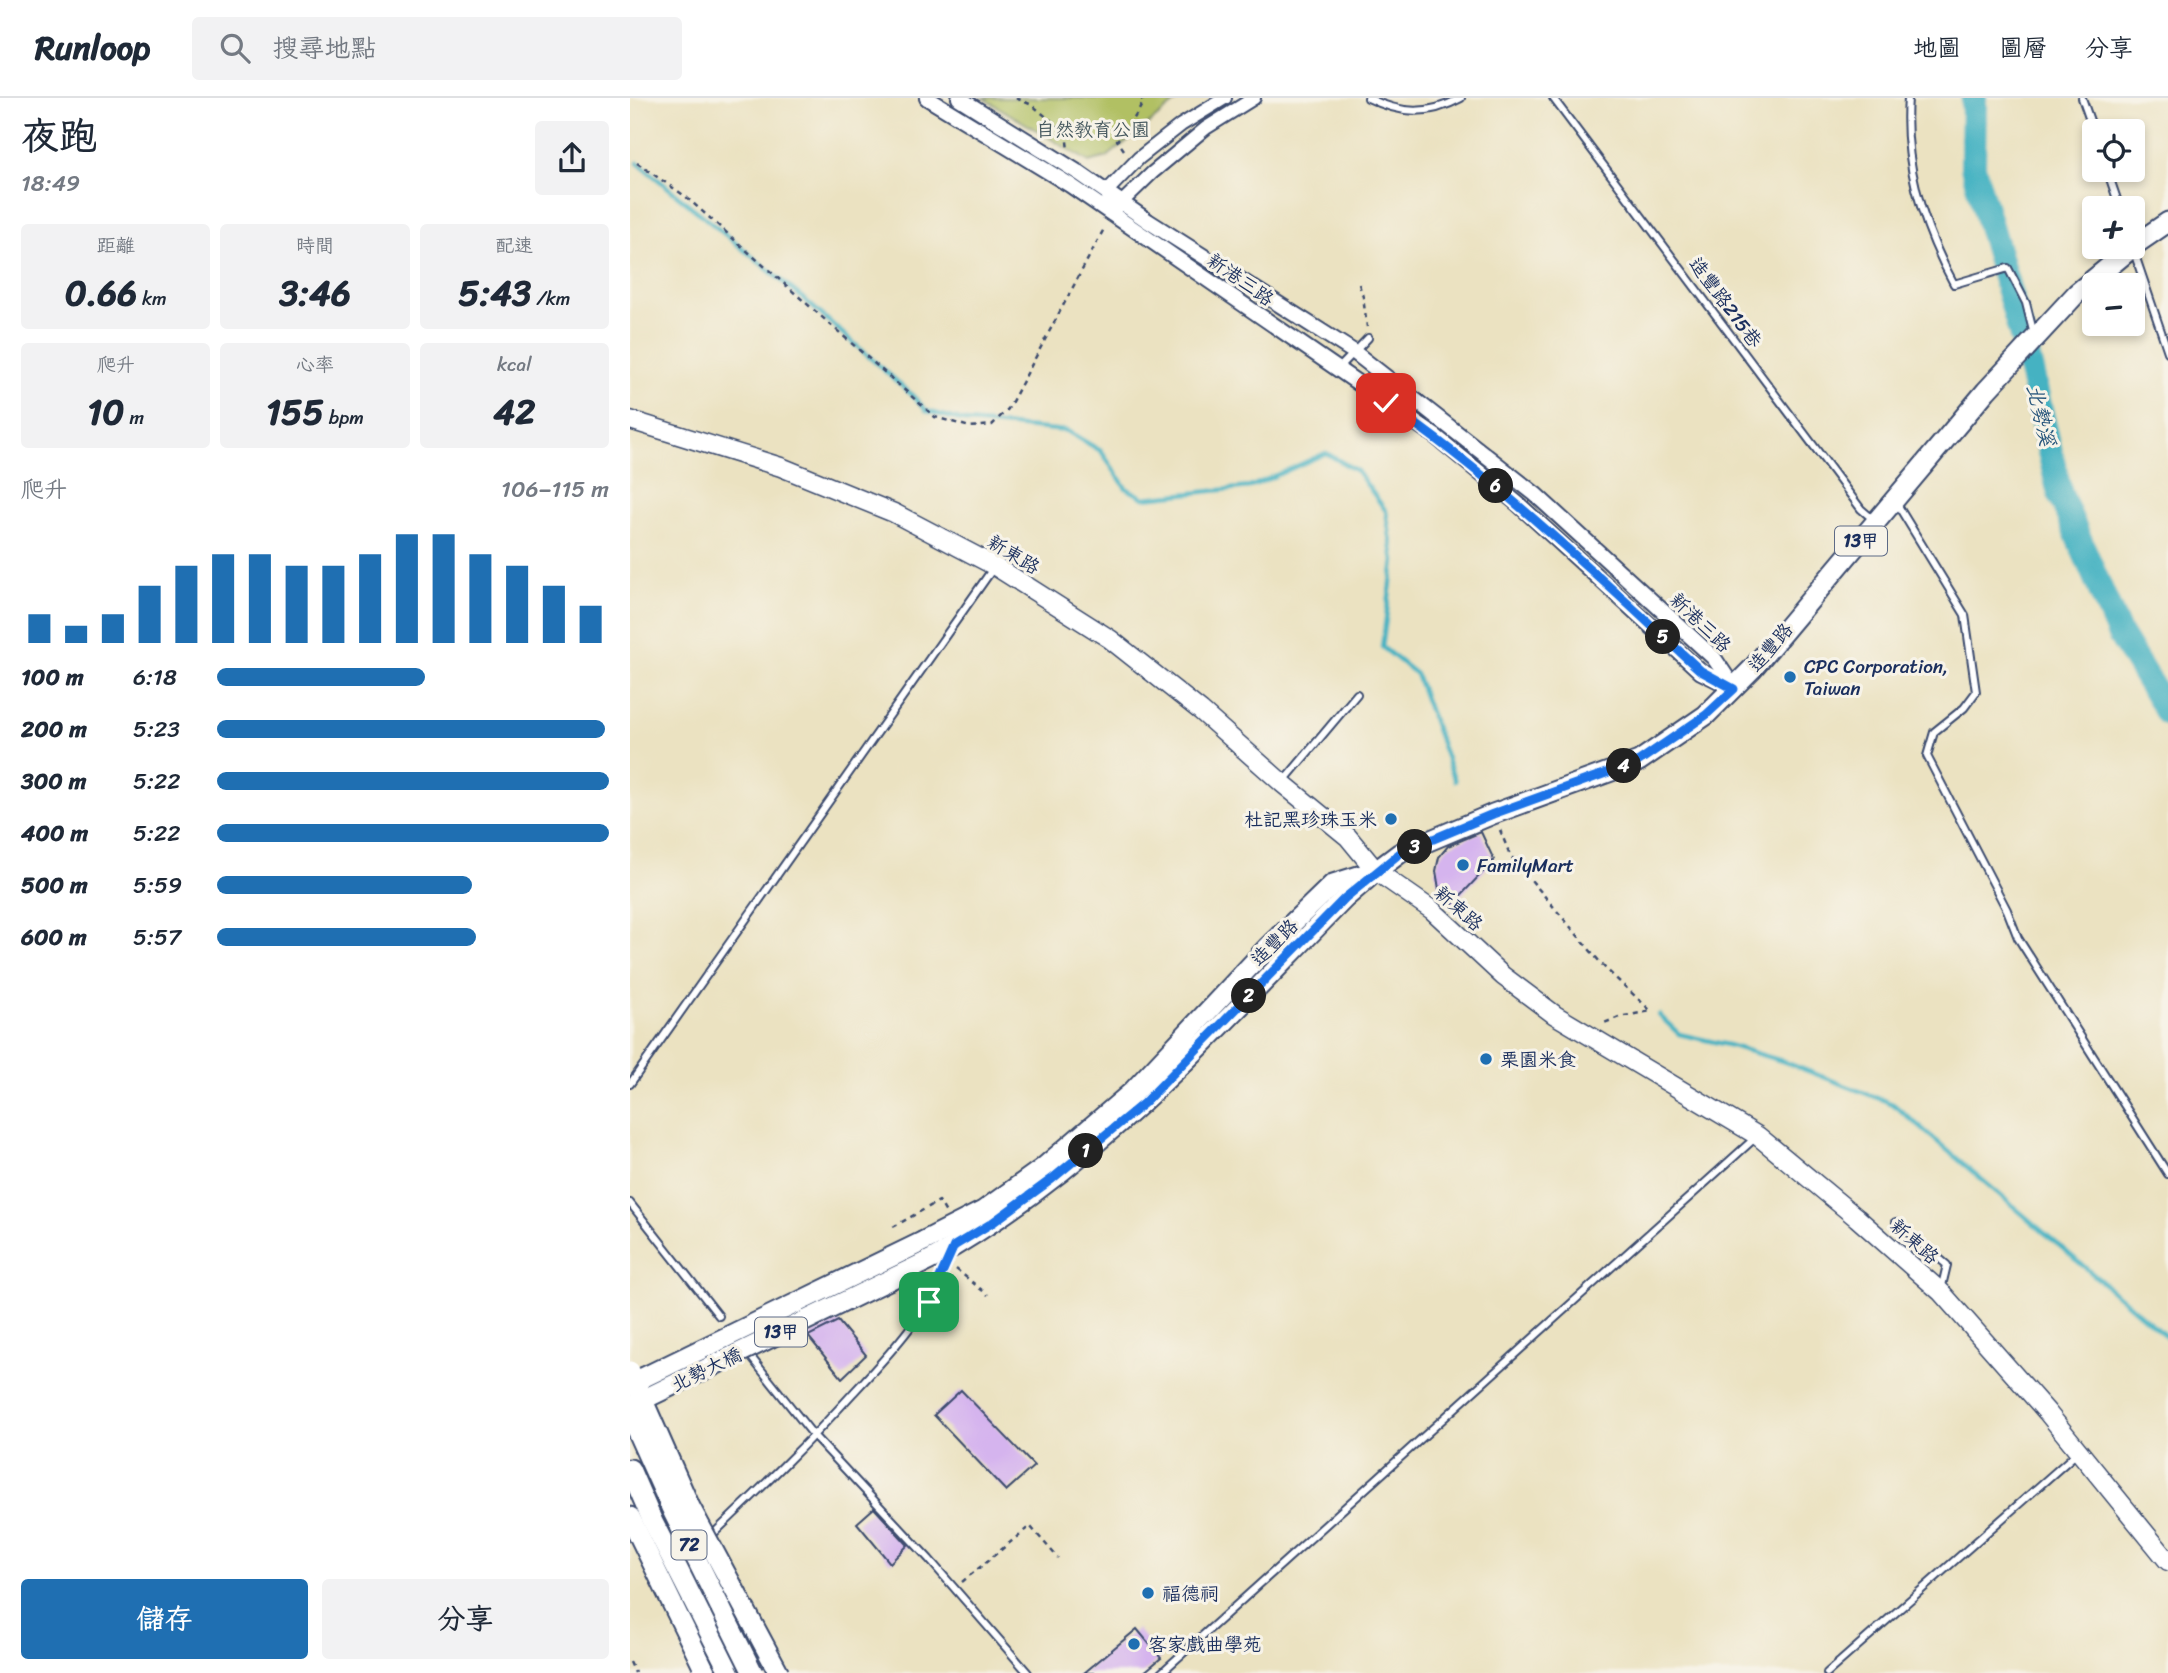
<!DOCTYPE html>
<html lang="zh-TW">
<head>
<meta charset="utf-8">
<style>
	:root { --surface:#fff; --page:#f2f2f3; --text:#1f2937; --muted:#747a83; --line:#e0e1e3; --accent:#1f6fb2 }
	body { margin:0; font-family:Sriracha,"LXGW WenKai TC",sans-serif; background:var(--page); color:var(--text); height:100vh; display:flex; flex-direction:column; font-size:26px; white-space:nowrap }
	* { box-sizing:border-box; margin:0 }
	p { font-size:23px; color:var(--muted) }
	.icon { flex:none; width:38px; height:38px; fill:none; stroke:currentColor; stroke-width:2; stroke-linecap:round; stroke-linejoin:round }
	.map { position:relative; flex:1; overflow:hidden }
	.sheet { display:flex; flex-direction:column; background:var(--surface); width:630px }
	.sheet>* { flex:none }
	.tools { position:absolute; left:1452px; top:21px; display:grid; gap:14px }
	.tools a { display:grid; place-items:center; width:63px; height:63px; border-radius:7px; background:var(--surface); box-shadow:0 4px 10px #0003; font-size:35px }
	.pin { position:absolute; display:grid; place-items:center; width:60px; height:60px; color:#fff; margin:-30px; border-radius:14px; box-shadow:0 4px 10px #0006 }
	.km { position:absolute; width:35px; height:35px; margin:-18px; border-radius:50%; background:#222; color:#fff; font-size:19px; line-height:35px; text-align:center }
	.round { display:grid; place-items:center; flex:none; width:74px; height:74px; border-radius:7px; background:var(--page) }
	.headline { display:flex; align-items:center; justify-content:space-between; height:119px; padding:0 21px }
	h1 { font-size:38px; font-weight:800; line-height:52px }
	.figures { display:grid; grid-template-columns:repeat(3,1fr); gap:10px; height:119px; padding:7px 21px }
	.figures div { display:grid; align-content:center; border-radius:7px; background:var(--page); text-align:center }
	.figures b { font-size:35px; font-weight:800 }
	.figures small { font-size:19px; font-weight:400 }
	.figures p { font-size:19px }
	.chart { height:196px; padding:14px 21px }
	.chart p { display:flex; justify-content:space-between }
	.chart svg { width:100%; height:126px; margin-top:7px; stroke:var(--accent); stroke-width:6 }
	.primary-button { display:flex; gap:14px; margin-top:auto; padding:14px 21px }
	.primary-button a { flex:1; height:80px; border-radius:7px; background:var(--accent); color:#fff; font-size:28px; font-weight:800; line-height:80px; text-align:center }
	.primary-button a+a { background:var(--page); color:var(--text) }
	ul { padding:0 21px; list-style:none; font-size:23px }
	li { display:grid; grid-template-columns:112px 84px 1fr; align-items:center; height:52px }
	li i { height:18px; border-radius:9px; background:var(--accent) }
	header { display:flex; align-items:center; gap:42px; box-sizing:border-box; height:98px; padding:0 35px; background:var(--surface); border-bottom:2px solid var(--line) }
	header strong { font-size:33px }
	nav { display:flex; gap:38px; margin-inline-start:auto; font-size:24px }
	.search { width:490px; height:63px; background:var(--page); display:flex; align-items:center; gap:18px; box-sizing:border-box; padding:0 24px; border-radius:7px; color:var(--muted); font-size:26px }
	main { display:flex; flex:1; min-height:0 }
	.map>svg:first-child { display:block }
</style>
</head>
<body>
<header>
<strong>Runloop</strong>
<div class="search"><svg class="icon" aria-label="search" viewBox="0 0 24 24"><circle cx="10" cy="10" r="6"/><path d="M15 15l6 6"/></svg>搜尋地點</div>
<nav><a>地圖</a><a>圖層</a><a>分享</a></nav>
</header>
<main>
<section class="sheet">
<div class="headline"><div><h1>夜跑</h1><p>18:49</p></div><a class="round"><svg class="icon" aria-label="share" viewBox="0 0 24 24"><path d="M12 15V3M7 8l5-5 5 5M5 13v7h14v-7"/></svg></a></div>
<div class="figures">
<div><p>距離</p><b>0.66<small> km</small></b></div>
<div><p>時間</p><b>3:46</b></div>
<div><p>配速</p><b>5:43<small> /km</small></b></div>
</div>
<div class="figures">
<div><p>爬升</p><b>10<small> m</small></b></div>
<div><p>心率</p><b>155<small> bpm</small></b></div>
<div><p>kcal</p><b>42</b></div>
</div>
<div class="chart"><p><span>爬升</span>106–115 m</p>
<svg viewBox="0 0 160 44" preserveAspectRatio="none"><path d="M5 44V34M15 44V38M25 44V34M35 44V24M45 44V17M55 44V13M65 44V13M75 44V17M85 44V17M95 44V13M105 44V6M115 44V6M125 44V13M135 44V17M145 44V24M155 44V31"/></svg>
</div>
<ul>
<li><b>100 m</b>6:18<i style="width:53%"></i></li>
<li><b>200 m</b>5:23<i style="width:99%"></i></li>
<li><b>300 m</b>5:22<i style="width:100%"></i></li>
<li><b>400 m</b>5:22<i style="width:100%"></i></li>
<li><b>500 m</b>5:59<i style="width:65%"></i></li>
<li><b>600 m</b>5:57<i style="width:66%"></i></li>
</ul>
<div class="primary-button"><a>儲存</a><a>分享</a></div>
</section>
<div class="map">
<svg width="1538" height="1575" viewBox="0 0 1538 1575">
	<rect width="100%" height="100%" fill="#f7f3e8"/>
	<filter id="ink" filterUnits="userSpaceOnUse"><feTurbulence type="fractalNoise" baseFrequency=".0143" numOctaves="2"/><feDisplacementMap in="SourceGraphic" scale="14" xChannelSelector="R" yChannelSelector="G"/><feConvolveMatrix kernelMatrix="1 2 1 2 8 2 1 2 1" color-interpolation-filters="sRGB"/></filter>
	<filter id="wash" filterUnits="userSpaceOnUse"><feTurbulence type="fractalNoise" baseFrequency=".00686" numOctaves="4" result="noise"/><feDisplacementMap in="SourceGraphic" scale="28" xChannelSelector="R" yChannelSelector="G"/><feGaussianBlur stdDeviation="1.57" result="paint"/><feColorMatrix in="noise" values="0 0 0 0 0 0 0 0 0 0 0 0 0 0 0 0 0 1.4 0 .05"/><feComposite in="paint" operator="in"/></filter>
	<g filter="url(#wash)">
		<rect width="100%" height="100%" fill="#ebe2c1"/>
		<polygon fill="#b1c063" stroke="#667860" stroke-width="2" points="353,0 551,0 477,59 459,64"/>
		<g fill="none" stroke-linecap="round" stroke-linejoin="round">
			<g stroke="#45b2c2" stroke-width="4.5">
				<polyline points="8,65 175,202 281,296 297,313 337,324 437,333 471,353 496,390 514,400 620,389 696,355 727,373 756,413 764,463 752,549 786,576 825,683"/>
				<polyline points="1029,917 1049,936 1098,947 1152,963 1263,1006 1538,1240"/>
			</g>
			<polyline stroke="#45b2c2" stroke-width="26" points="1344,0 1343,69 1396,252 1430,396 1489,535 1538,615"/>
		</g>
		<g id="blocks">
			<g fill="#d5b4ee">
				<polygon points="851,734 864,762 821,808 809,791 806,773 809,759 818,748"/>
				<polygon points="208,1223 236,1257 212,1280 178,1238"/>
				<polygon points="331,1292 404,1368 376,1393 304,1317"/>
				<polygon points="244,1410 278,1447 260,1465 227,1425"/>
				<polygon points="507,1531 531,1560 513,1575 454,1575"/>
			</g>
		</g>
	</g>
	<g filter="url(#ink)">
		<use href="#blocks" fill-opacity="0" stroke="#3a4a6d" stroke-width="2"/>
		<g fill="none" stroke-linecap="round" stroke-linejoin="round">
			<defs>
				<g id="service">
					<path d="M 738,0 C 771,16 798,18 831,0"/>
					<polyline points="923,0 1231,411 1245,423"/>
					<path d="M 1278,0 C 1273,66 1293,129 1324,186 L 1378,170 L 1396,205 L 1404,237"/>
					<polyline points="1452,0 1465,37"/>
					<polyline points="1477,72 1490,110"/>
					<polyline points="1504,154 1538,254"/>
					<polyline points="709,270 738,240"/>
					<polyline points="1267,406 1335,517 1346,594 1334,610 1304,634 1297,658 1377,812 1388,840 1538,1076"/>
					<polyline points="653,684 727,596"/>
					<polyline points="0,986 364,469"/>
					<polyline points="0,1105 89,1218"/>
					<polyline points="1266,1124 1317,1167 1311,1192"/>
					<polyline points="121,1259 184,1338 299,1461 398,1575"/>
					<path d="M 80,1439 C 129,1392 178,1345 223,1295 C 266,1249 297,1216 321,1156"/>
					<polyline points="531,1575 1125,1040"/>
					<polyline points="1197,1575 1448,1354"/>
				</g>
				<g id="minor">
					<polyline points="486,110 522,75 576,30 624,0"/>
					<polyline points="481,116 477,93 509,60 551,27 595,0"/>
					<polyline points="47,1443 112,1575"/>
				</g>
				<g id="tertiary">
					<polyline points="297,0 440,87 805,338 888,406 1071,574 1105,591"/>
					<polyline points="329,0 449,75 518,123 724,254 905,396 1084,560 1104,590"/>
				</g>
				<polyline id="secondary" points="0,322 151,369 264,415 365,468 480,541 571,613 652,685 718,739 746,773 802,812 873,878 925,917 1128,1038 1227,1120 1311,1194 1417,1314 1538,1463"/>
				<g id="primary">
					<polyline points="1503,148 1538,124"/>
					<polyline points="294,1143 353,1113 413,1070 502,994 637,850 703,786 738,775"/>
					<path d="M 302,1161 C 465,1070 586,931 715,800 L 746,773 L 770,755 L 863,716 L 1009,663 L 1076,617 L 1123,570 L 1356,293 L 1447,195 L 1503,149"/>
				</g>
				<g id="trunk">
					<polyline points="0,1371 23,1424 100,1575"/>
					<polyline points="0,1419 76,1575"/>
				</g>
			</defs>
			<use href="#service" stroke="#3a4a6d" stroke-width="10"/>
			<use href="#minor" stroke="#3a4a6d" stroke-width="16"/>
			<use href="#tertiary" stroke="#3a4a6d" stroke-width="18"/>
			<use href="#secondary" stroke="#3a4a6d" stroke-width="21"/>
			<use href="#primary" stroke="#3a4a6d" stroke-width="23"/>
			<use href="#trunk" stroke="#3a4a6d" stroke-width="23"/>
			<g stroke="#3a4a6d" stroke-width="2.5" stroke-dasharray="5 5" stroke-linecap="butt">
				<polyline points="386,0 402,7 436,35 438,52"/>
				<polyline points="494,52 487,42 496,34 513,5 512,0"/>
				<polyline points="7,65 55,98 305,319 340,329 362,327 378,311 475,129"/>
				<polyline points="729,186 733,199 737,229"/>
				<polyline points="870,732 880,757 975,870 1021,913 989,919 972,926"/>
				<polyline points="263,1129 309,1103 316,1115"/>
				<polyline points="326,1171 358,1197"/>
				<polyline points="332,1484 400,1428 428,1460"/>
				<polyline points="0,1564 5,1575"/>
			</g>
			<use href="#service" stroke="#fff" stroke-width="6"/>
			<use href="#minor" stroke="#fff" stroke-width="12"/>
			<use href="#tertiary" stroke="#fff" stroke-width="14"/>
			<use href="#secondary" stroke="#fff" stroke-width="18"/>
			<use href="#primary" stroke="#fff" stroke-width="19"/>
			<use href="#trunk" stroke="#fff" stroke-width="19"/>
			<defs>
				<g id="primary-bridge">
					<polyline points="0,1286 294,1143"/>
					<polyline points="0,1308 302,1161"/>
				</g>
				<g id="trunk-bridge">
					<polyline points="0,1273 60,1409 149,1575"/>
					<polyline points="0,1318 44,1416 123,1575"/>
				</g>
			</defs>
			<use href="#primary-bridge" stroke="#3a4a6d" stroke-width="23" stroke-linecap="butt"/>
			<use href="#trunk-bridge" stroke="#3a4a6d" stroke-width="23" stroke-linecap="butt"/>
			<use href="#primary-bridge" stroke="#fff" stroke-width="19"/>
			<use href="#trunk-bridge" stroke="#fff" stroke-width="19"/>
		</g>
	</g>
	<g fill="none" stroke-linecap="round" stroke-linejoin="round" filter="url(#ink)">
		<defs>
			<path id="route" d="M 299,1204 L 324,1148 L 362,1125 L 422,1081 L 514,1005 L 715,800 L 770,755 L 863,716 L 1009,663 L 1076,617 L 1104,591 L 1071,573 C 969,480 870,383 756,305"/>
		</defs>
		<use href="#route" stroke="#fff" stroke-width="14"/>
		<use href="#route" stroke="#1a73e8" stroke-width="9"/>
	</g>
	<g fill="#1f6fb2" stroke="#f7f3e8" stroke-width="2.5">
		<circle cx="1160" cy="579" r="7"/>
		<circle cx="761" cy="721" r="7"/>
		<circle cx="833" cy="767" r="7"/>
		<circle cx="856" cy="961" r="7"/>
		<circle cx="518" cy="1495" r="7"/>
		<circle cx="504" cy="1546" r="7"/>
	</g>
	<g text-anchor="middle" stroke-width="6" stroke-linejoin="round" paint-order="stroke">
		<g fill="#f7f3e8" stroke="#5d6a87" stroke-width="2">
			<rect x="1205" y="428.5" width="52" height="29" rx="5"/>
			<rect x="125" y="1219.5" width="52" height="29" rx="5"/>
			<rect x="41.5" y="1432.5" width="35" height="29" rx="5"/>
		</g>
		<g font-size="18" font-weight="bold" fill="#1b2f5e">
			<text x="1231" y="449">13甲</text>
			<text x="151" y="1240">13甲</text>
			<text x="59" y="1453">72</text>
		</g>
		<g font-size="19" fill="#485a60" stroke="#f7f3e8">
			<text x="463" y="38">自然教育公園</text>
		</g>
		<g font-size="19" fill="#1b2f5e" stroke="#f7f3e8">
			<text transform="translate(611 181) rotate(35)" y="7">新港三路</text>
			<text transform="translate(1096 204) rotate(53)" y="7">造豐路215巷</text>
			<text transform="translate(384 456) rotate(31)" y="7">新東路</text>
			<text transform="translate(1071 524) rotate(44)" y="7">新港三路</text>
			<text transform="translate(1140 549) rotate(-50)" y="7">造豐路</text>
			<text transform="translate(829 810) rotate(41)" y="7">新東路</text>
			<text transform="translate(644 844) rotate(-45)" y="7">造豐路</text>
			<text transform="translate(1285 1143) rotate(41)" y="7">新東路</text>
			<text transform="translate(76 1271) rotate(-26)" y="7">北勢大橋</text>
		</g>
		<g font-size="19" fill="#1b2f5e" stroke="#f7f3e8" text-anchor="start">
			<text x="1174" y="575">CPC Corporation,<tspan x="1174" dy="22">Taiwan</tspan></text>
			<text x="747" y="728" text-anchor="end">杜記黑珍珠玉米</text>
			<text x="847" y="774">FamilyMart</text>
			<text x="870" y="968">栗園米食</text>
			<text x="532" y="1502">福德祠</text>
			<text x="518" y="1553">客家戲曲學苑</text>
		</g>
		<g font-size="21" font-style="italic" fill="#28567c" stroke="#f7f3e8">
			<text transform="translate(1411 317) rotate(77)" y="7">北勢溪</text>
		</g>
	</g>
</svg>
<div class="tools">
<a><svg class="icon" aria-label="locate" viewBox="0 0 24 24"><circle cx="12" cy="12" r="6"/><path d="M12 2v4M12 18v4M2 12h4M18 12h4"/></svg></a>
<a>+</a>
<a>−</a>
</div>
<div class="pin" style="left:299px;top:1204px;background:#1e9e55"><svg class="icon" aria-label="arrive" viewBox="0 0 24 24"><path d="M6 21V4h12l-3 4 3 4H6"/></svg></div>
<div class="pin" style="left:756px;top:305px;background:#d93025"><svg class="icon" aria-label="check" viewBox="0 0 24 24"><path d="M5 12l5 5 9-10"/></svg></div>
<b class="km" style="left:456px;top:1053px">1</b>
<b class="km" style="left:619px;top:898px">2</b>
<b class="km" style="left:785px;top:749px">3</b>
<b class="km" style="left:994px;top:668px">4</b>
<b class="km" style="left:1033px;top:539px">5</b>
<b class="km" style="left:866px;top:388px">6</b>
</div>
</main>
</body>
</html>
